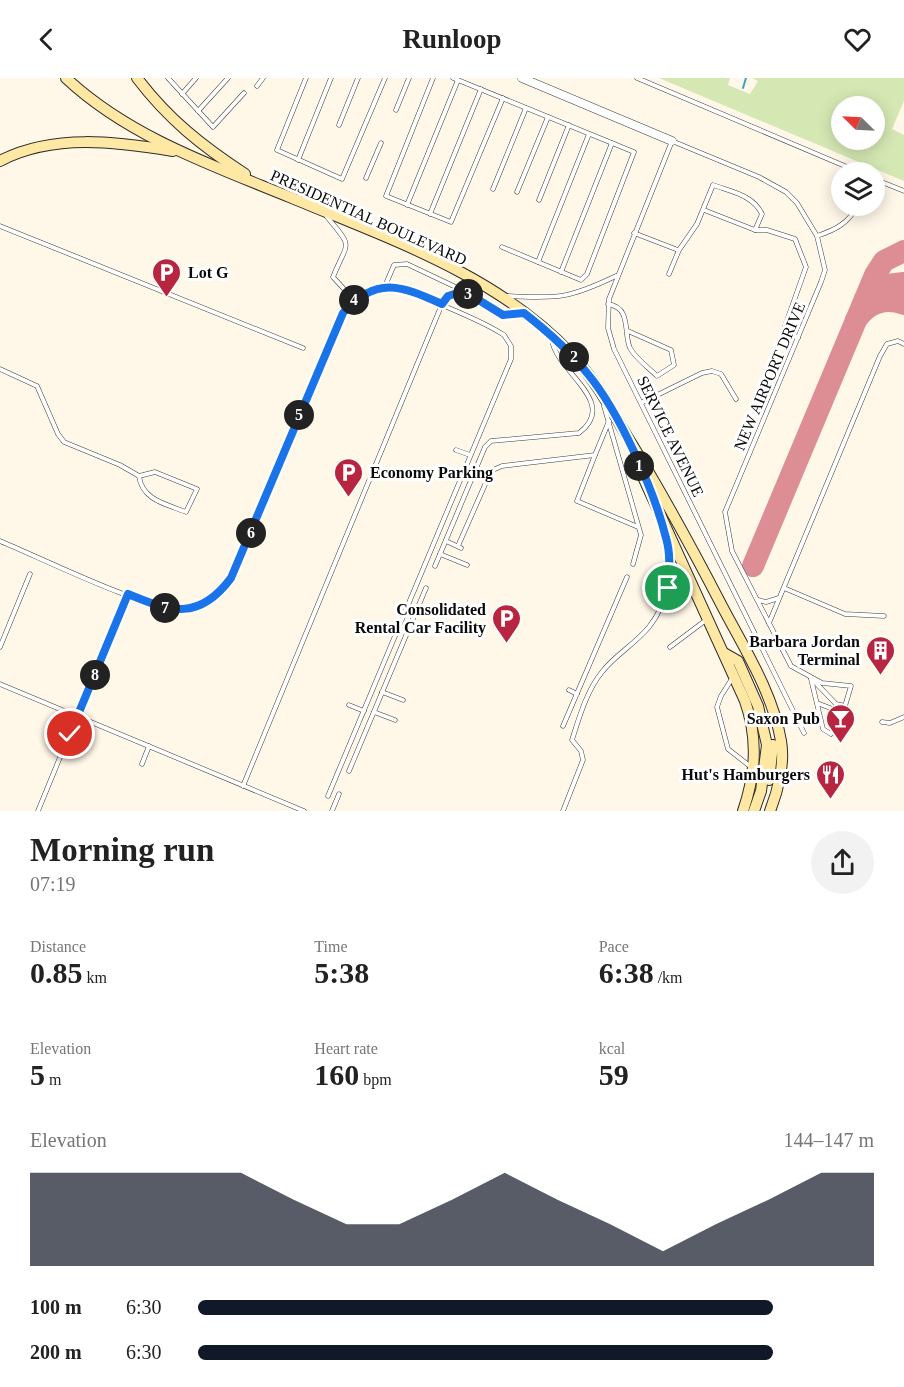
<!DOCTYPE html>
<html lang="en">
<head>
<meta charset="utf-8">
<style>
	:root { --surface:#fff; --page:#f2f2f2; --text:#222; --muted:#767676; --accent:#111827 }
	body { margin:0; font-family:"Times New Roman",serif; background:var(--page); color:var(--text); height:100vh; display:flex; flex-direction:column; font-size:22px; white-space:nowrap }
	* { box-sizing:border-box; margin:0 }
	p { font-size:20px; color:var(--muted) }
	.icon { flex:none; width:33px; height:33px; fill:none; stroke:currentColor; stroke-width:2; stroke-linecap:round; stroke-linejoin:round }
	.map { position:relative; height:733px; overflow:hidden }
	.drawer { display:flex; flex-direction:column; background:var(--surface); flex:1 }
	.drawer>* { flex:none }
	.needle { width:39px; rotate:294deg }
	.fabs { position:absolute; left:831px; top:18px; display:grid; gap:12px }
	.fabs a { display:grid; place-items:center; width:54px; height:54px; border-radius:50%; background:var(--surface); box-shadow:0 3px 15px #0003; font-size:30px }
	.pin { position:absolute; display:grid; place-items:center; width:51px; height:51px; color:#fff; margin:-26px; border:3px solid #fff; border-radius:50%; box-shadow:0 2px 6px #0007 }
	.km { position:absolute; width:30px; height:30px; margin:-15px; border-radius:50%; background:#222; color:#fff; font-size:16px; line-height:30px; text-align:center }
	.round { display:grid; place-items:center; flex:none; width:63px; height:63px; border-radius:32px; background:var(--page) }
	.summary { display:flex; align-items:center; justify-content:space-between; height:102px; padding:0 30px }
	h1 { font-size:33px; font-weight:700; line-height:45px }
	.metrics { display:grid; grid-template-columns:repeat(3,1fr); gap:9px; height:102px; padding:6px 30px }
	.metrics div { display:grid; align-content:center }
	.metrics b { font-size:30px; font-weight:700 }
	.metrics small { font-size:16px; font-weight:400 }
	.metrics p { font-size:16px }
	.chart { height:168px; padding:12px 30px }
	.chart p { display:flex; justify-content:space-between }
	.chart svg { width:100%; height:108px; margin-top:6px; fill:var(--accent); opacity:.7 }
	ul { padding:0 30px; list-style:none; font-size:20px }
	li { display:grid; grid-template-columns:96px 72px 1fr; align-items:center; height:45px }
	li i { height:15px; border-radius:8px; background:var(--accent) }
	header { display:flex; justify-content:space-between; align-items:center; height:78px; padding:0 30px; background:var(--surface); font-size:27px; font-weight:700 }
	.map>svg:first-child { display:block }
</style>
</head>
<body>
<header><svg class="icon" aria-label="back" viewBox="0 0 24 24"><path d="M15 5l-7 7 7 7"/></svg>Runloop<svg class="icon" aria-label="heart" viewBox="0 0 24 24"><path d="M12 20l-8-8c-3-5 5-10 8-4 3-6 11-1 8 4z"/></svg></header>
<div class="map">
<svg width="904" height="733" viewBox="0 0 904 733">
	<rect width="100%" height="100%" fill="#fff7e8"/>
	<path fill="#d5e8b3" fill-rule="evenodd" d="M 659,0 L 730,0 L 728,7 L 750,16 L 758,3 L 752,0 L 904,0 L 904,23 L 892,51 L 904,57 L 904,103 ZM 842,28 L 874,28 L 874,62 L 842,62 Z"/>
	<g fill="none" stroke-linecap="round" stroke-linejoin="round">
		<polyline stroke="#35a4cc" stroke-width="2" points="743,10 746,0"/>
		<g stroke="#dc8e94" stroke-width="22">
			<polyline points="865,221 887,207 904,205"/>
			<path d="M 856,242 C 868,225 885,219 904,226"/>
			<polyline points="753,488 875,197 884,183 904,173"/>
		</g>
		<defs>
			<g id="service">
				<polyline points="168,0 213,49 244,15"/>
				<polyline points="306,0 277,72 342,101 385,0"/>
				<polyline points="433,0 386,118 451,144 503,20"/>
				<polyline points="453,0 634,74 587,196 581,202 502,169"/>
				<polyline points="637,0 859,94"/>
				<polyline points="257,8 263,0"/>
				<polyline points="182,16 196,0"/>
				<polyline points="396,32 409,0"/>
				<polyline points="198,33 228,0"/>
				<polyline points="339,47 358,0"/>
				<polyline points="298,82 331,0"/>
				<polyline points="366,100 381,65"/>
				<polyline points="874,101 904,113"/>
				<polyline points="493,111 526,30"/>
				<polyline points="517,114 548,39"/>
				<polyline points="539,122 569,47"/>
				<polyline points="407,127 458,2"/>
				<polyline points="704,132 755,152"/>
				<polyline points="430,136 481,11"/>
				<path d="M 327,139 C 354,171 348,162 333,199 L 354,222"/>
				<polyline points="0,148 303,270"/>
				<polyline points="634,155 678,172"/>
				<path d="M 817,158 C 835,152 849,145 857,128"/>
				<polyline points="538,184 589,56"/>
				<polyline points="561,194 612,65"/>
				<path d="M 669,196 L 679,172 L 697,146 L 713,107 C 732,114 753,117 762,136 L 755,152 L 767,152 L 795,161 L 806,189 L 784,251 L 798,260"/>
				<polyline points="385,208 394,187 407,186 464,213 503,237 522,235"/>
				<path d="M 508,218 C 559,221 570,220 616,198"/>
				<path d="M 608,226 C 632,230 623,254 630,270 C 635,280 649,290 657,298 L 674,287 L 671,272 L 628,253"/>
				<path d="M 0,291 L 37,308 L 58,356 L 64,364 L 120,387 L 139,398 L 155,394 L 197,411 L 186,434 C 166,426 142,422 139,398"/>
				<polyline points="641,325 702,295 712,293 721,296 736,321"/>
				<polyline points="604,328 641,457 633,486"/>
				<polyline points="456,372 470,377"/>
				<polyline points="595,377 577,423 638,449"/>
				<polyline points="472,401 502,388 595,377 609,343"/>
				<path d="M 0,463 C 40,479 152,536 188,531 C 208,529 220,515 231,500 L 335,250 C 365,190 401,207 449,230 C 468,238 487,246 504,257 L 511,268 L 511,281 L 328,718"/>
				<polyline points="446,463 461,470"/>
				<polyline points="458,468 491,393"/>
				<polyline points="440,476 467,487"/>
				<path d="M 435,488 L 485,369 L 491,363 L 579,355 C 620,324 556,294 552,262"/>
				<polyline points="784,510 845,536 884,538"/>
				<polyline points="758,522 766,524 779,520"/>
				<polyline points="769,545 880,278 887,266 898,263 904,266"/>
				<polyline points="0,569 30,496"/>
				<polyline points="670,569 706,542"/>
				<polyline points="733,599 721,618 717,629 728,671 751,689"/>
				<polyline points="811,601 823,651 831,656 839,636 838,633 817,625"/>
				<polyline points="0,606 304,733"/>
				<polyline points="569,612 577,616"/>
				<polyline points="382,614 403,622"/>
				<polyline points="349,627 364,633"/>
				<polyline points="374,634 395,642"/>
				<polyline points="882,644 890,645 904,639"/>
				<polyline points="563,648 627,499"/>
				<polyline points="804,655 614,271 608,250 609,221 672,63 759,99 786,114 797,125 817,158 825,192 821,204 725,434 732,473 791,588 822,605 851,608 845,628 836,626 811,600"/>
				<polyline points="142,686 149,668"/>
				<polyline points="349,693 426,510"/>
				<polyline points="243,708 442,226 448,218 464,213"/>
				<polyline points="38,733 127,516"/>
				<polyline points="332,733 339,716"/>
				<path d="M 563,733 L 583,682 L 581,673 L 572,662 C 579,640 587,612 602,594 C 615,577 635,566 649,549 C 670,523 670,493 667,461"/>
			</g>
			<polyline id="minor" points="522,0 672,63"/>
			<g id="secondary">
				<path d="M 66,0 C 129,59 214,88 292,120 C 390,161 500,198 573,278 C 596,303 611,331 628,360 C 662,415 692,470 722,528 C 744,570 773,615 781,663 C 785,685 778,713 770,733"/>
				<path d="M 137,0 C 168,41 202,68 245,96"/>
				<path d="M 0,83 C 53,55 117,64 173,73"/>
				<path d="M 638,388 L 745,623 C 758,660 756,695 743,733"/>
				<polyline points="724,575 738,583 758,628 767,667 761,713 754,733"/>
				<polyline points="769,702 773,667"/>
			</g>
		</defs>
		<use href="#service" stroke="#3d3d3d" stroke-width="5"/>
		<use href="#minor" stroke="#3d3d3d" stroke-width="9"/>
		<use href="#secondary" stroke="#2c2c2c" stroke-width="12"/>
		<use href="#service" stroke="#fff" stroke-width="4"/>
		<use href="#minor" stroke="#fff" stroke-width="8"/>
		<use href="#secondary" stroke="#ffe8a3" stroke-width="10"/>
	</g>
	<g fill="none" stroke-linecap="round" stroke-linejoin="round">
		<defs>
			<path id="route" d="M 70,656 L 128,516 C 171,534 199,543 231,500 L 343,235 C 376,197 402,208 442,226 L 448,218 L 464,213 L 503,237 L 524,235 C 547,253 569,272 587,295 C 619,333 654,412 666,460 C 671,476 669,494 668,510"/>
		</defs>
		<use href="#route" stroke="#fff" stroke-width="12"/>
		<use href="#route" stroke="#1a73e8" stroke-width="8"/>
	</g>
	<defs>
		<symbol id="parking-pin" viewBox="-11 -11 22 30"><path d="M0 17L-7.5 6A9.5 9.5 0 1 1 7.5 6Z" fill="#b82540" stroke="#fff"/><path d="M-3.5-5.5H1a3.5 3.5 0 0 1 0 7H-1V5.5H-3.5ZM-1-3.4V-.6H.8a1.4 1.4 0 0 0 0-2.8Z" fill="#fff"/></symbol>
		<symbol id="building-pin" viewBox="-11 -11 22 30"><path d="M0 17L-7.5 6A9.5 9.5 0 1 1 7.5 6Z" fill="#b82540" stroke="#fff"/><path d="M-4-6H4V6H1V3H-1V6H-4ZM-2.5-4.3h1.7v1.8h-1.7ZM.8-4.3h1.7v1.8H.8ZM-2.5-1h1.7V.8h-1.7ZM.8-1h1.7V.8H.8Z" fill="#fff"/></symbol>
		<symbol id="bar-pin" viewBox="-11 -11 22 30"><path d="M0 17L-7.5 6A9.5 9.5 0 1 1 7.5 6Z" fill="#b82540" stroke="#fff"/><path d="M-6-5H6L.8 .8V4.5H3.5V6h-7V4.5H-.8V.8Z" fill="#fff"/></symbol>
		<symbol id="restaurant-pin" viewBox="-11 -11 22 30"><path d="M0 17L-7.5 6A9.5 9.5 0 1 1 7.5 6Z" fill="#b82540" stroke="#fff"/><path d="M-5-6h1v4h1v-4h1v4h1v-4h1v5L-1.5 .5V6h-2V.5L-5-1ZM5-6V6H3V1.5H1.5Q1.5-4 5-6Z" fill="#fff"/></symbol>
	</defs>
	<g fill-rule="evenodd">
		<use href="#parking-pin" x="150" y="178" width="33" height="45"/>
		<use href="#parking-pin" x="332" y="378" width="33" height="45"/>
		<use href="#parking-pin" x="490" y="524" width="33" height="45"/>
		<use href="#building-pin" x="864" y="556" width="33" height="45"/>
		<use href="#bar-pin" x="824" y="624" width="33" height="45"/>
		<use href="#restaurant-pin" x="814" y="680" width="33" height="45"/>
	</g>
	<g text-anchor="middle" stroke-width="6" stroke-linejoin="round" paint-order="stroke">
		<g font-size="16" fill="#0a0a0a" stroke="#fff">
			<text transform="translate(369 139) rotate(24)" y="6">PRESIDENTIAL BOULEVARD</text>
			<text transform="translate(769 298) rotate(-67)" y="6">NEW AIRPORT DRIVE</text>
			<text transform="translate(671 358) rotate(64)" y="6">SERVICE AVENUE</text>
		</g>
		<g font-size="16" font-weight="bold" fill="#0a0a0a" stroke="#fff" text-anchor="end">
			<text x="188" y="200" text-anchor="start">Lot G</text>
			<text x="370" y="400" text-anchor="start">Economy Parking</text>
			<text x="486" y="537">Consolidated<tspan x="486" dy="18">Rental Car Facility</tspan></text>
			<text x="860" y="569">Barbara Jordan<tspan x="860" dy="18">Terminal</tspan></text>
			<text x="820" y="646">Saxon Pub</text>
			<text x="810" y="702">Hut's Hamburgers</text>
		</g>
	</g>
</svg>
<div class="fabs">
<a><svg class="needle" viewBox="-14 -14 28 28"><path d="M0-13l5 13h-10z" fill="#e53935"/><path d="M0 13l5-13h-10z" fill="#767676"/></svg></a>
<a><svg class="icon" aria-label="layers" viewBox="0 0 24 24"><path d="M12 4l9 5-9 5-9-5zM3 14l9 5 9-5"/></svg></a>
</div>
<div class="pin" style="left:668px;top:510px;background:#1e9e55"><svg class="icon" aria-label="arrive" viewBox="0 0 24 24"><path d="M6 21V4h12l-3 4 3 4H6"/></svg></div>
<div class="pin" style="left:70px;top:656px;background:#d93025"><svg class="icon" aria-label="check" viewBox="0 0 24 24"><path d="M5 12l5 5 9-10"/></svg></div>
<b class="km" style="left:639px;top:388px">1</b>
<b class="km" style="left:574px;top:279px">2</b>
<b class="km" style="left:468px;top:216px">3</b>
<b class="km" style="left:354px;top:222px">4</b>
<b class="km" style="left:299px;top:337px">5</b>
<b class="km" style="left:251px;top:455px">6</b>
<b class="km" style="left:165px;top:530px">7</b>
<b class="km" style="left:95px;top:597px">8</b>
</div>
<section class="drawer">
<div class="summary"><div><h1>Morning run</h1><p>07:19</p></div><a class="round"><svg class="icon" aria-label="share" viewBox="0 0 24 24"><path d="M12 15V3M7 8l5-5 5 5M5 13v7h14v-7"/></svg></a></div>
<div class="metrics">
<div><p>Distance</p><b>0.85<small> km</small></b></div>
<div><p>Time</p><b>5:38</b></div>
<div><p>Pace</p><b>6:38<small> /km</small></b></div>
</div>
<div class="metrics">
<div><p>Elevation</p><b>5<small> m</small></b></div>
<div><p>Heart rate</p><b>160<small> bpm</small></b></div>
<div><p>kcal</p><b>59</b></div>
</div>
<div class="chart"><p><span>Elevation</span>144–147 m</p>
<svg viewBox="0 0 160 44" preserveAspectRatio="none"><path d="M0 44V6L10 6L20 6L30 6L40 6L50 17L60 27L70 27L80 17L90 6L100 17L110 27L120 38L130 27L140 17L150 6L160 6V44z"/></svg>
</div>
<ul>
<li><b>100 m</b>6:30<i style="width:85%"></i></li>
<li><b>200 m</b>6:30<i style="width:85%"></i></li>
</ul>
</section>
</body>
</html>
